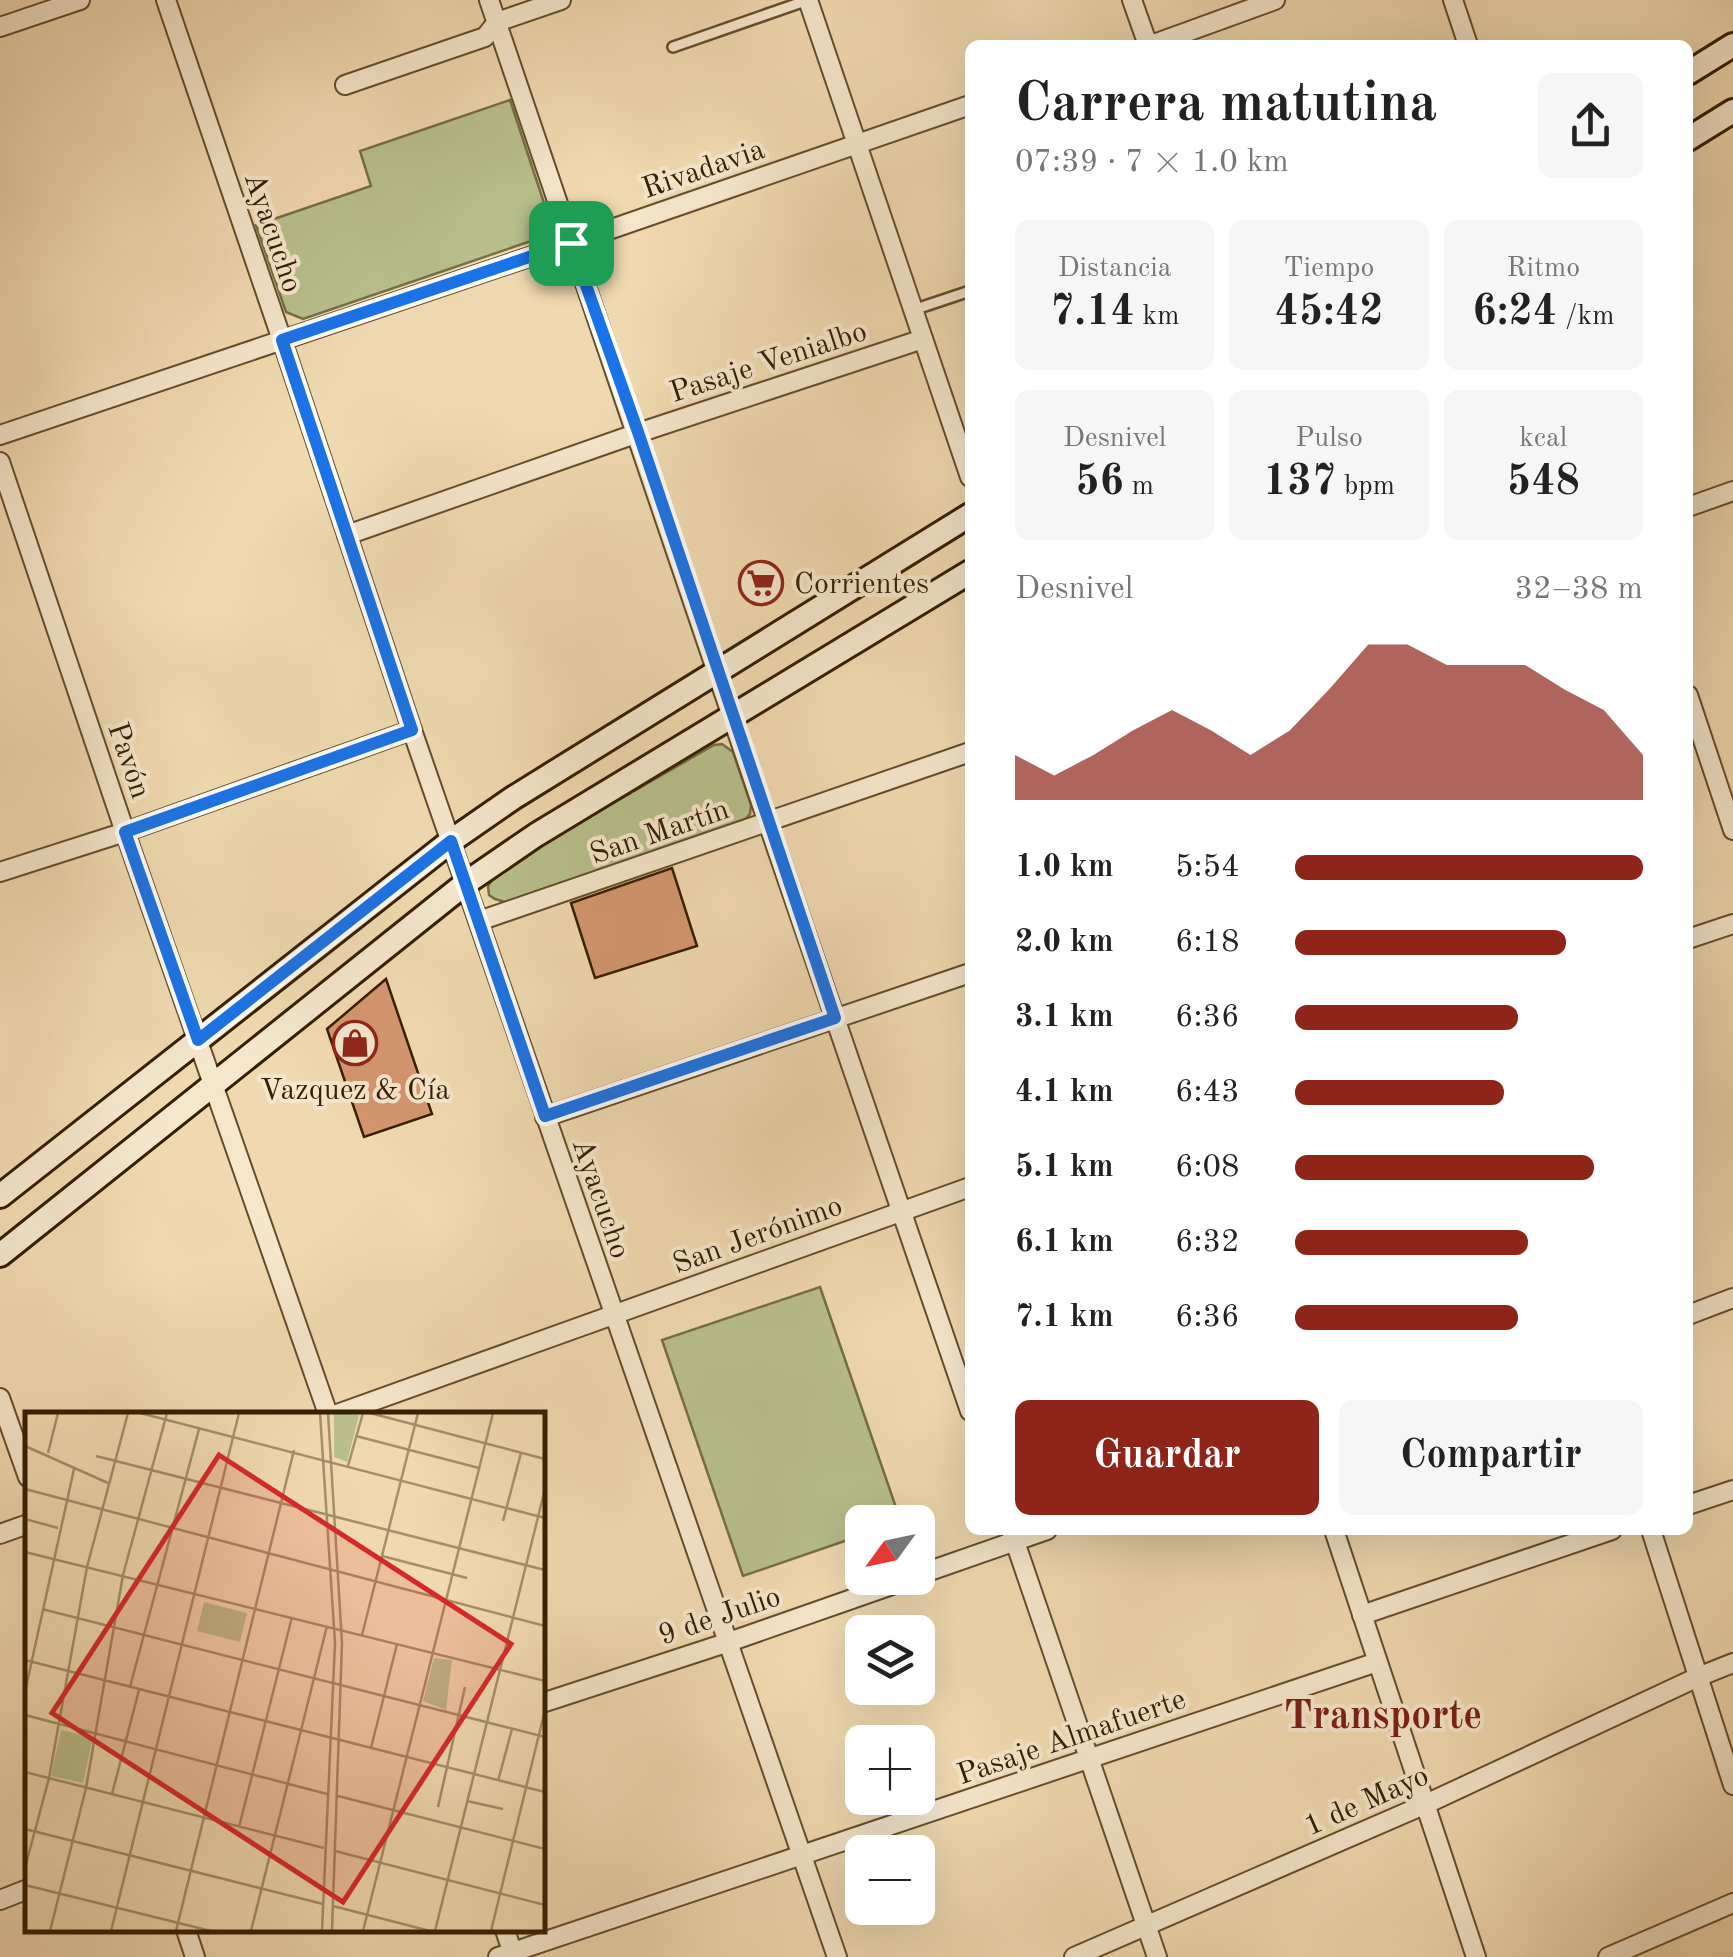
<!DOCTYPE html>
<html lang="es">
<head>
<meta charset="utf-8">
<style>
	:root { --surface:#fff; --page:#f6f6f6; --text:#222; --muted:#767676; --accent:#8f2418 }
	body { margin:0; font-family:"Old Standard TT",serif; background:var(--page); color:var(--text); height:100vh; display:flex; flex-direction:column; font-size:38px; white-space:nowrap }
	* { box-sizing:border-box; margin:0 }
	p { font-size:32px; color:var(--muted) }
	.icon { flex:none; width:55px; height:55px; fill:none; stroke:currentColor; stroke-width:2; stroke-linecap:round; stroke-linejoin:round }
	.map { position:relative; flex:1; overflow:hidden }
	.drawer { position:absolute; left:965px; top:40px; width:728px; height:1495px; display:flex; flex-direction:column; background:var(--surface); border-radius:15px; box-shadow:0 10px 40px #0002 }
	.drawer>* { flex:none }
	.needle { width:65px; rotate:237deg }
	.controls { position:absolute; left:845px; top:1505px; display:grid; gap:20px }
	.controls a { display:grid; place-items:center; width:90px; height:90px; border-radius:15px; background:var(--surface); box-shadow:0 10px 40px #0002; font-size:50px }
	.pin { position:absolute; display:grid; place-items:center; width:85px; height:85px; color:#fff; margin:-42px; border-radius:20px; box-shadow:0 5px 15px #0006 }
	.round { display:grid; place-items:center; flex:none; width:105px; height:105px; border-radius:15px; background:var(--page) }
	.summary { display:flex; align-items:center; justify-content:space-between; height:170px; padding:0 50px }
	h1 { font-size:55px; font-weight:700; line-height:75px }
	.stats { display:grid; grid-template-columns:repeat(3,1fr); gap:15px; height:170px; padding:10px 50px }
	.stats div { display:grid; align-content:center; border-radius:15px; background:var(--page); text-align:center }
	.stats b { font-size:42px; font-weight:700 }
	.stats small { font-size:28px; font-weight:400 }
	.stats p { font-size:28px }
	.chart { height:280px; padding:20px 50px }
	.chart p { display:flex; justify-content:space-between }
	.chart svg { width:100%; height:180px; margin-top:10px; fill:var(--accent); opacity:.7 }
	.action { display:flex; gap:20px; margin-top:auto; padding:20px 50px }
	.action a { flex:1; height:115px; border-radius:15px; background:var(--accent); color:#fff; font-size:40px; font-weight:700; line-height:115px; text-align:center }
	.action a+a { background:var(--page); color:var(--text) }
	ul { padding:0 50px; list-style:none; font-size:32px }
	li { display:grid; grid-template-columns:160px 120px 1fr; align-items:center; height:75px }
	li i { height:25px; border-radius:12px; background:var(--accent) }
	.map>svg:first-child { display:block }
</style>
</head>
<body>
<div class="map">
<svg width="1733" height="1957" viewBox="0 0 1733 1957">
	<rect width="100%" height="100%" fill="#f0d9b0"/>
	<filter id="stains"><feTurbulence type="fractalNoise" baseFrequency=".002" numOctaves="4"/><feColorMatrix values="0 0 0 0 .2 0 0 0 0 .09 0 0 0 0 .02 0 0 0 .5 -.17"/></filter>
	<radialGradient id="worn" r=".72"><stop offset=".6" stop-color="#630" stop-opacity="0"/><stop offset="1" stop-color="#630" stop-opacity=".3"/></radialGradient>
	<g fill="#b8bf8c" stroke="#766e46" stroke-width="2.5">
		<polygon points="510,100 550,221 540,238 303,319 286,312 256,225 371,186 360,151"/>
		<polygon points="722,744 733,752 751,805 750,814 743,822 505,902 495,899 489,895 488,886 494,877 542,844 714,745"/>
		<polygon points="820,1287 901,1522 862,1522 862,1535 743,1576 662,1340"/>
	</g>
	<g fill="#d5966f" stroke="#351e00" stroke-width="2.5">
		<polygon points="672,868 697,946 595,978 571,903"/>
		<polygon points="386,979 432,1114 364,1137 327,1029"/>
	</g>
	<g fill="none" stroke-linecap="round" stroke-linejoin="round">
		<defs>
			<g id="service">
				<polyline points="673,47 808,0"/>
				<polyline points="913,310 970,291"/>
			</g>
			<g id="minor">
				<polyline points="166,0 282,340 412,730 837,1957"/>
				<polyline points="489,0 768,823 970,1411"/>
				<polyline points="808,0 970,477"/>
				<polyline points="1132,0 1148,45"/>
				<polyline points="1453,0 1468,45"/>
				<polyline points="0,27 80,0"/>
				<polyline points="1151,45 1275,0"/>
				<polyline points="345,85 485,37 497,22 561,0"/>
				<polyline points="0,435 571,243 970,105"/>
				<polyline points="0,462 125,832 328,1414"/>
				<polyline points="1688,507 1733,491"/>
				<polyline points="347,535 638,433 923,339"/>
				<polyline points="1688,695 1733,830"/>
				<polyline points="0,872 125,832 412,730"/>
				<polyline points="479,921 970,752"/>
				<polyline points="1688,939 1733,924"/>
				<polyline points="545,1117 970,973"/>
				<polyline points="1688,1315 1733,1298"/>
				<polyline points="0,1398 28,1477"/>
				<polyline points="337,1414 970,1187"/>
				<polyline points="1688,1505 1733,1490"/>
				<polyline points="1011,1530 1157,1957"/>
				<polyline points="1334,1530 1476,1957"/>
				<polyline points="1651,1530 1733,1785"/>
				<polyline points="0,1534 28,1524"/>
				<polyline points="918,1575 1047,1530"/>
				<polyline points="1362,1615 1612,1530"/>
				<polyline points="542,1703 729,1642 912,1578"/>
				<polyline points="0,1900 28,1889"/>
				<polyline points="186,1930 195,1957"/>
				<polyline points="505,1930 514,1957"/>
				<polyline points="498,1957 1377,1662"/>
				<polyline points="1074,1957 1426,1804 1698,1677 1733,1663"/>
				<polyline points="1608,1957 1733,1903"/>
			</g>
			<g id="secondary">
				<polyline points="1688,73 1733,45"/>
				<polyline points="1688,139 1733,111"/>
				<polyline points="0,1196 451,841 513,798 970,515"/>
				<polyline points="0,1255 466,883 536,835 970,572"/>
			</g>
		</defs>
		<use href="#service" stroke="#644d2c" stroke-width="14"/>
		<use href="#minor" stroke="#644d2c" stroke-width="22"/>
		<use href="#secondary" stroke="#351e00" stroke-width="28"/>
		<use href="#service" stroke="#f5e6cc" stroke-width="9"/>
		<use href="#minor" stroke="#f5e6cc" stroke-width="18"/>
		<use href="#secondary" stroke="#f5e6cc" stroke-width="22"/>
	</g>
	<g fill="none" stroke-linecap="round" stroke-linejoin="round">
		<defs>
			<polygon id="route" points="571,243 638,432 835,1018 545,1116 451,841 198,1040 125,832 412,730 282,340"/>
		</defs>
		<use href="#route" stroke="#fff" stroke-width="20"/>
		<use href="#route" stroke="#1a73e8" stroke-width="12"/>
	</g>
	<defs>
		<symbol id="supermarket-ring" viewBox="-11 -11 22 22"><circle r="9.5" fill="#f5e6cc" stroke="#8f2418" stroke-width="1.5"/><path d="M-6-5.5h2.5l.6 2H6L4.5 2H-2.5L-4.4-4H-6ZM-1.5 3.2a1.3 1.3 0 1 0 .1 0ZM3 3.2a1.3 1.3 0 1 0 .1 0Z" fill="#8f2418"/></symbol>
		<symbol id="shop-ring" viewBox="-11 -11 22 22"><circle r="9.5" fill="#f5e6cc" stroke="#8f2418" stroke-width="1.5"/><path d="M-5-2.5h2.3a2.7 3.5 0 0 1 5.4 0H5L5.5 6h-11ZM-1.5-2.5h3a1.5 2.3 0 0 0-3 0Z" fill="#8f2418"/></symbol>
	</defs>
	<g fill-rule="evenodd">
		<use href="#supermarket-ring" x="736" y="558" width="50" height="50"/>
		<use href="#shop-ring" x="330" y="1018" width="50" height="50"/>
	</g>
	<g text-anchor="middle" stroke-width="8" stroke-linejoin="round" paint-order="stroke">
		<g font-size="30" fill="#351e00" stroke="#f5e6cc">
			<text transform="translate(703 168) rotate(-19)" y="10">Rivadavia</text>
			<text transform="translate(274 232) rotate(71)" y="10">Ayacucho</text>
			<text transform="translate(768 361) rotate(-18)" y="10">Pasaje Venialbo</text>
			<text transform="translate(130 760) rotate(71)" y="10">Pavón</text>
			<text transform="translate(659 831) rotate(-19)" y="10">San Martín</text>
			<text transform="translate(602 1198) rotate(71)" y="10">Ayacucho</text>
			<text transform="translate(757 1234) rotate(-20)" y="10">San Jerónimo</text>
			<text transform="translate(719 1615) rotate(-19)" y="10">9 de Julio</text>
			<text transform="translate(1071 1736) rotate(-19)" y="10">Pasaje Almafuerte</text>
			<text transform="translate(1366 1800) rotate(-24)" y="10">1 de Mayo</text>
		</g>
		<g font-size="30" fill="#351e00" stroke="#f5e6cc" text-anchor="start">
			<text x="794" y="593">Corrientes</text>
			<text x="355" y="1099" text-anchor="middle">Vazquez &amp; Cía</text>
		</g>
		<g font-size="40" font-weight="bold" fill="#7a1f14" stroke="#f5e6cc">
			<text x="1383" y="1728">Transporte</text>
		</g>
	</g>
	<g transform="translate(25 1412)">
		<rect width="520" height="520" fill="#f0d9b0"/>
		<path d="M 309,1 L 334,3 L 322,50 L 309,45 ZM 179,190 L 222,201 L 215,230 L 172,219 ZM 409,246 L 427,248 L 421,298 L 398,289 ZM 36,318 L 68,325 L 58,371 L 26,364 Z" fill="#b8bf8c"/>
		<path fill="none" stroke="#a58e6a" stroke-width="2.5" d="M 115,1 L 520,106M 295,1 L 310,231 L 297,519M 303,1 L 317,231 L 307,519M 345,1 L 520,47M 331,24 L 454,56M 0,34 L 83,71M 23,41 L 33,1M 71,44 L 520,158M 323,54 L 338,1M 0,77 L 520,214M 0,107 L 33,116M 478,109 L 496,41M 0,140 L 520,269M 357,144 L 442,166M 17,197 L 520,325M 337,223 L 393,1M 0,248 L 520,380M 105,275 L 174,17M 0,280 L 49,57M 0,303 L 302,382M 346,336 L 372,232M 0,360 L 299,436M 473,369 L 487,317M 87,382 L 114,278M 313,384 L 520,437M 442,389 L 478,397M 413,395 L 440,275M 214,415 L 267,205M 0,417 L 298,492M 310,439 L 520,493M 0,456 L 24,366 L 62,155 L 103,1M 0,473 L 186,519M 308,494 L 405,519M 25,519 L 61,376 L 98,163 L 142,1M 86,519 L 214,1M 151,519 L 269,38M 226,519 L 302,214M 338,519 L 468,1M 410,519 L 520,77M 466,519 L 520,298"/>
		<path fill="#d62828" fill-opacity="0.15" stroke="#d62828" stroke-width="5" d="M 194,43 L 486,232 L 318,490 L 27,301 Z"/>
		<rect width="520" height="520" fill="none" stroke="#351e00" stroke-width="5"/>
	</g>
	<rect width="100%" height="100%" filter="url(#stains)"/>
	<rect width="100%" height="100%" fill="url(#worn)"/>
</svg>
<div class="controls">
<a><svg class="needle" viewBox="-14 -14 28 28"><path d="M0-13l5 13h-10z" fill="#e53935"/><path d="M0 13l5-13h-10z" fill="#767676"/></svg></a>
<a><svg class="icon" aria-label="layers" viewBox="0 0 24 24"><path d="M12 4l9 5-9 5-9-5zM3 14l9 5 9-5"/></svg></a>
<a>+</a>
<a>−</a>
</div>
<div class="pin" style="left:571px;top:243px;background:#1e9e55"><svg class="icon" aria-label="arrive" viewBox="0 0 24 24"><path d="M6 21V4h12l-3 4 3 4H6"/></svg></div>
<section class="drawer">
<div class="summary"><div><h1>Carrera matutina</h1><p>07:39 · 7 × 1.0 km</p></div><a class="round"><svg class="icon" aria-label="share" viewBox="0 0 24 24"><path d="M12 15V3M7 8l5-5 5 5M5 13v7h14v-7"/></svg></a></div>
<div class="stats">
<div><p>Distancia</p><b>7.14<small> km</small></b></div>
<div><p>Tiempo</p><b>45:42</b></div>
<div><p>Ritmo</p><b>6:24<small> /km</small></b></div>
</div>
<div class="stats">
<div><p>Desnivel</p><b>56<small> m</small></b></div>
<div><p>Pulso</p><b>137<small> bpm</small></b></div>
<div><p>kcal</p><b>548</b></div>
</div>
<div class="chart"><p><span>Desnivel</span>32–38 m</p>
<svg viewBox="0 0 160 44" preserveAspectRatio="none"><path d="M0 44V33L10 38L20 33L30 27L40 22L50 27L60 33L70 27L80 17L90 6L100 6L110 11L120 11L130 11L140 17L150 22L160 33V44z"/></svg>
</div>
<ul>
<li><b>1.0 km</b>5:54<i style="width:100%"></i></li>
<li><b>2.0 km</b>6:18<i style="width:78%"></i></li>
<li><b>3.1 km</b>6:36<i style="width:64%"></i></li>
<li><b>4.1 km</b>6:43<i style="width:60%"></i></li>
<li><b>5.1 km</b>6:08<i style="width:86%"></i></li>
<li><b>6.1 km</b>6:32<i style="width:67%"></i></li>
<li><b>7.1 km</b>6:36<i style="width:64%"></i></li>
</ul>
<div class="action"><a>Guardar</a><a>Compartir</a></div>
</section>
</div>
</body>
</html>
